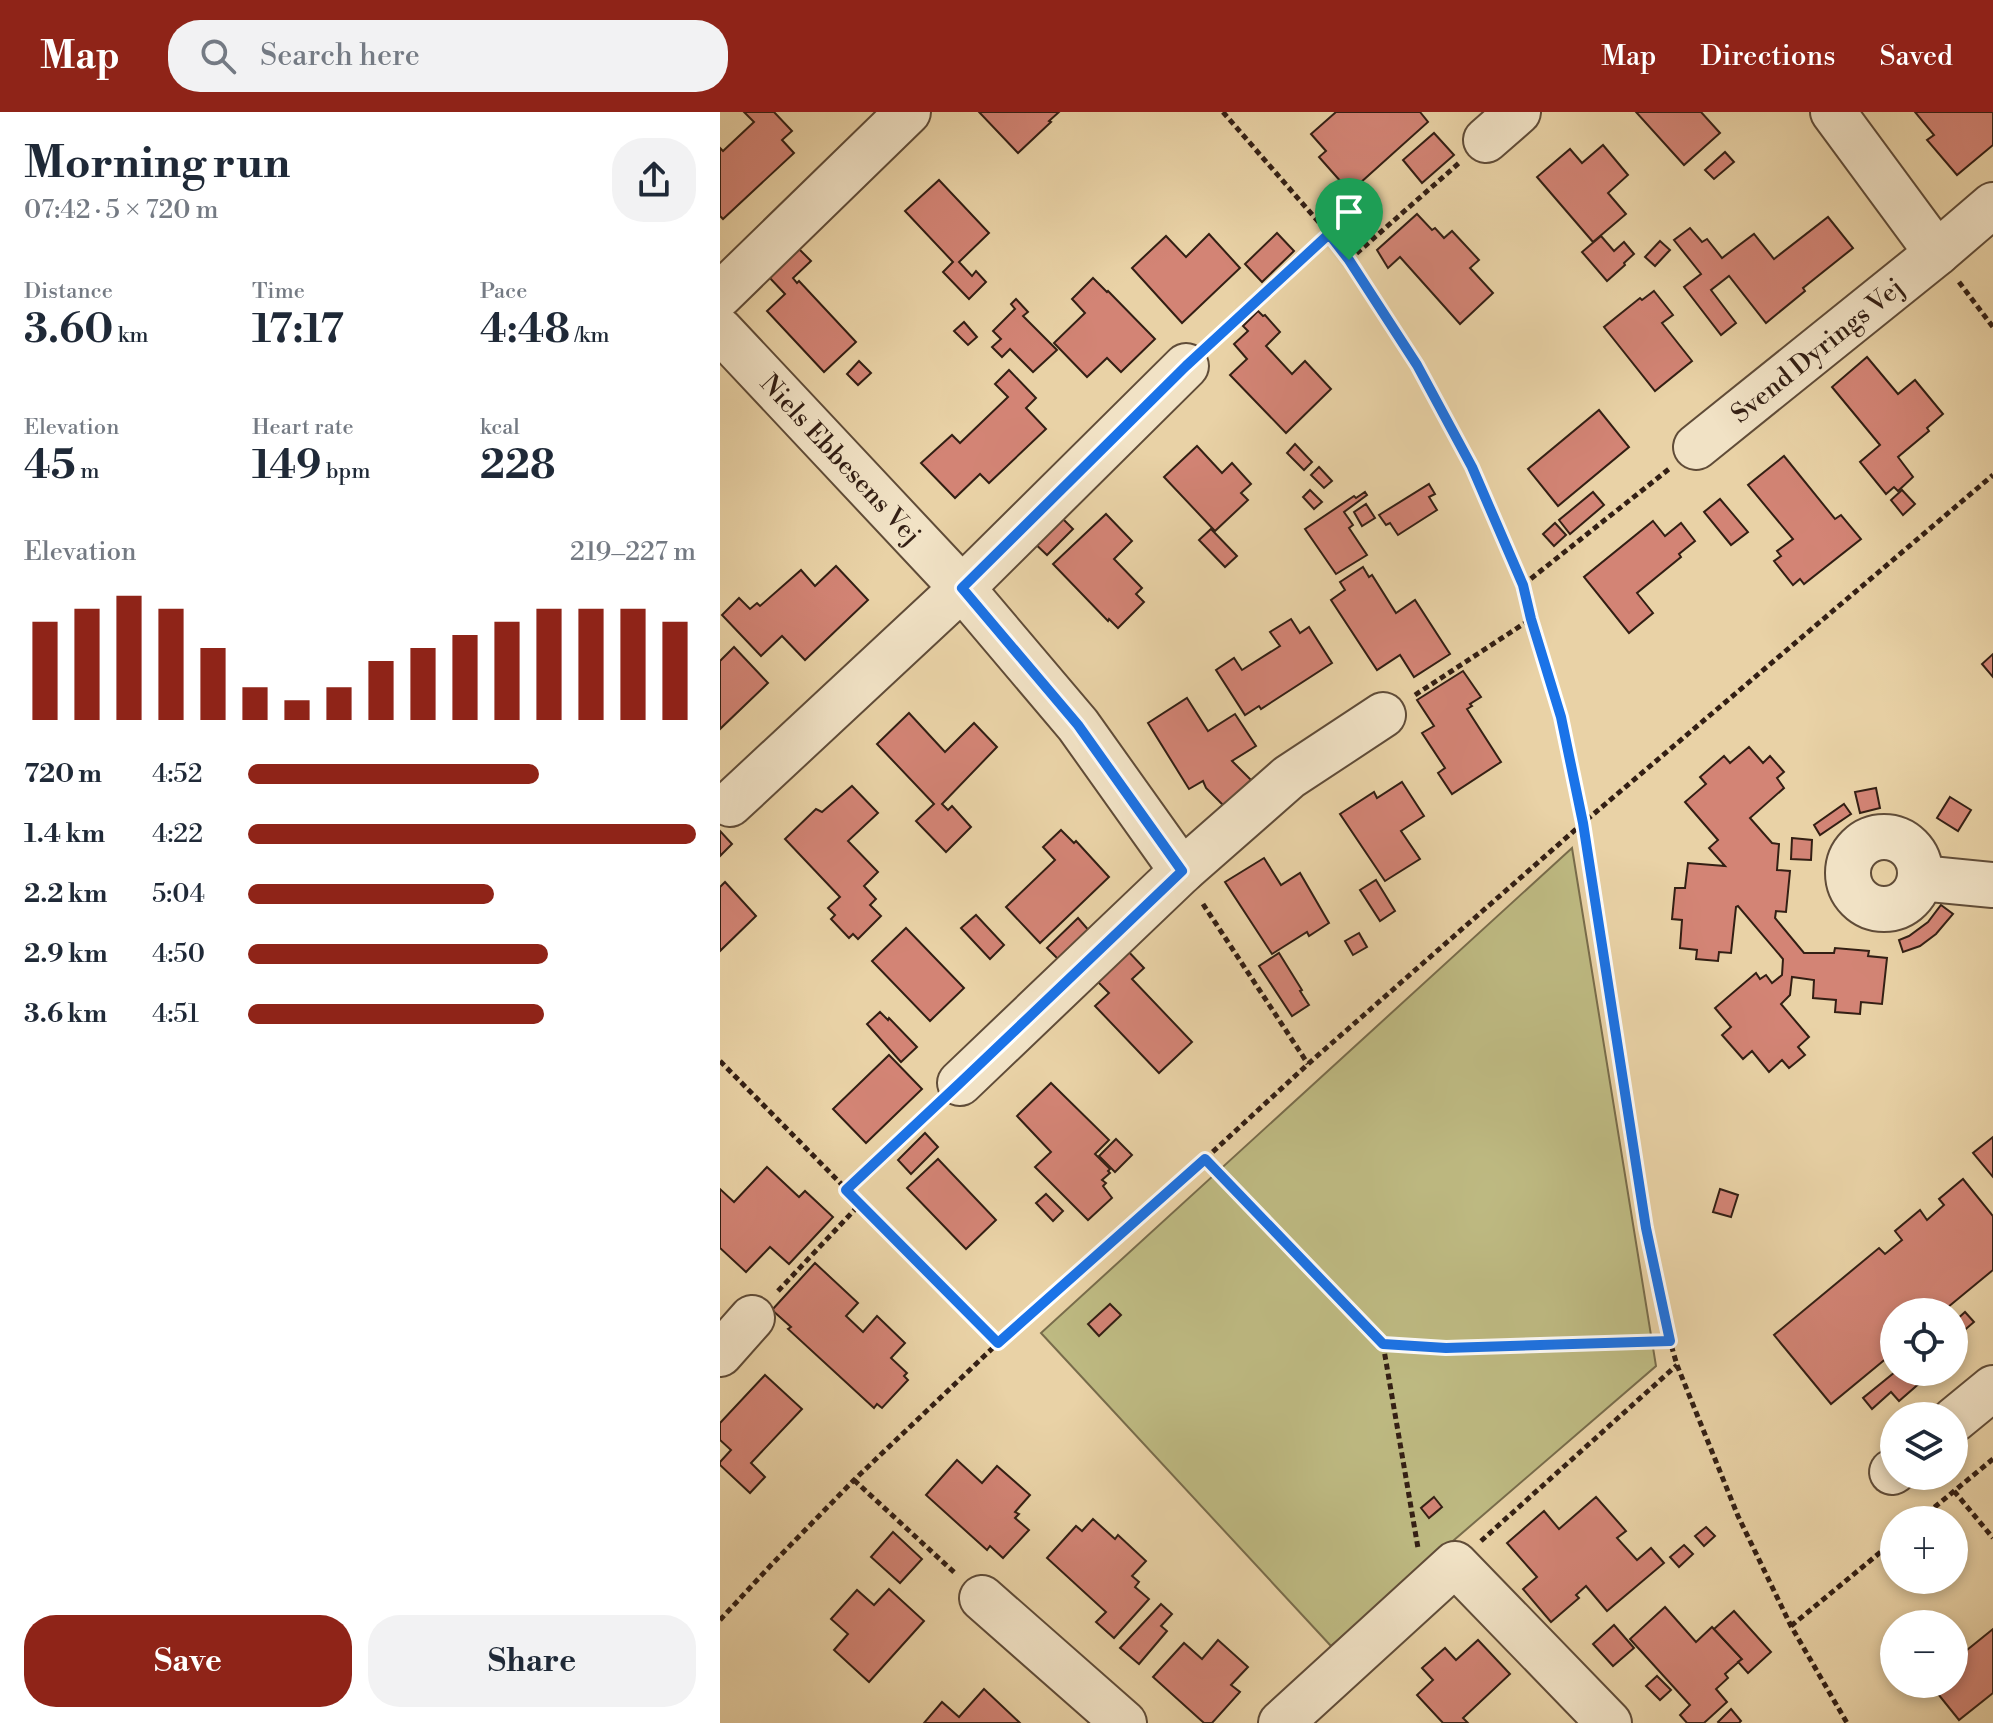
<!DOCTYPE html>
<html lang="en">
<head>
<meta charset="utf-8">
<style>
	:root { --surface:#fff; --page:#f2f2f3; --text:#1f2937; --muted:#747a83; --accent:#8f2418 }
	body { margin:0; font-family:"Libre Bodoni",serif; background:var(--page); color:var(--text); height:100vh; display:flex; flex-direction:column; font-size:30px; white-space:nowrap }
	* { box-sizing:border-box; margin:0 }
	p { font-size:26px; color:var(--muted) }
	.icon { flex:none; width:44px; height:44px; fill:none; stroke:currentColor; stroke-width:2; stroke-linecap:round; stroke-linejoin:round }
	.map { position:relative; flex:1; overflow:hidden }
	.details { display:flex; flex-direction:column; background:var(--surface); width:720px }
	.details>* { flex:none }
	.controls { position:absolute; left:1160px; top:1186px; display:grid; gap:16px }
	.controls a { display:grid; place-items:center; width:88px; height:88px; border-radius:50%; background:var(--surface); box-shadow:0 4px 12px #0003; font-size:40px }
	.pin { position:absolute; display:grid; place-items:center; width:68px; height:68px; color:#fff; margin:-82px -34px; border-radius:50% 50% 50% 0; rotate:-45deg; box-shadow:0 0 8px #0007 }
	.pin .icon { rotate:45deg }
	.round { display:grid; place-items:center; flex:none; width:84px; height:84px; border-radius:32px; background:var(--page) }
	.summary { display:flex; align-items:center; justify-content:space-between; height:136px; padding:0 24px }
	h1 { font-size:44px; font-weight:700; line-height:60px }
	.figures { display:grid; grid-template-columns:repeat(3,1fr); gap:12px; height:136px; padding:8px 24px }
	.figures div { display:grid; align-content:center }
	.figures b { font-size:40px; font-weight:700 }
	.figures small { font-size:22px; font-weight:400 }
	.figures p { font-size:22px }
	.chart { height:224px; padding:16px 24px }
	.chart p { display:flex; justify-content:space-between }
	.chart svg { width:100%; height:144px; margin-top:8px; stroke:var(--accent); stroke-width:6 }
	.button { display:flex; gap:16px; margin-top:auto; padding:16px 24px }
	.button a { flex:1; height:92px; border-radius:32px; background:var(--accent); color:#fff; font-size:32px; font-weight:700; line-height:92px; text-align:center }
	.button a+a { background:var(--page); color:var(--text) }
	ul { padding:0 24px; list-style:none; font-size:26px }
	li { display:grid; grid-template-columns:128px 96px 1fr; align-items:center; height:60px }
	li i { height:20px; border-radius:10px; background:var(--accent) }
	header { display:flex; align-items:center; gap:48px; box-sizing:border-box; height:112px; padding:0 40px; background:var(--accent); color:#fff }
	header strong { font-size:38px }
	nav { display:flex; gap:44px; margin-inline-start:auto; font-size:28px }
	.search { width:560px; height:72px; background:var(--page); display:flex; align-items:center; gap:20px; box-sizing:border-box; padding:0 28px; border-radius:32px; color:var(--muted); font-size:30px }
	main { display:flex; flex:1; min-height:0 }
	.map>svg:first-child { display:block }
</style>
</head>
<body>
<header>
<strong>Map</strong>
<div class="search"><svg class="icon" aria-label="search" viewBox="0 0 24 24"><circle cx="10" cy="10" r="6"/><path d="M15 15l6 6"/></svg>Search here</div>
<nav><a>Map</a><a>Directions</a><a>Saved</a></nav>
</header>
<main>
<section class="details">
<div class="summary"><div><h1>Morning run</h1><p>07:42 · 5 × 720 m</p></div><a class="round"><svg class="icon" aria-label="share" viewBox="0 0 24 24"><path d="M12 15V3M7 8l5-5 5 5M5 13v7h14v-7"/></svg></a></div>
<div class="figures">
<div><p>Distance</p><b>3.60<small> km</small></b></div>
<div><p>Time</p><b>17:17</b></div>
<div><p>Pace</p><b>4:48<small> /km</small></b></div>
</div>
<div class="figures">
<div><p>Elevation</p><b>45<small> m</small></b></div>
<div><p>Heart rate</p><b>149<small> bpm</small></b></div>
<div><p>kcal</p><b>228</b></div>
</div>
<div class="chart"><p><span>Elevation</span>219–227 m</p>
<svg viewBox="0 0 160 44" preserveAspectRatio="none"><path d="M5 44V14M15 44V10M25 44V6M35 44V10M45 44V22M55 44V34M65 44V38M75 44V34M85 44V26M95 44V22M105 44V18M115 44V14M125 44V10M135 44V10M145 44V10M155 44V14"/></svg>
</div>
<ul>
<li><b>720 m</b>4:52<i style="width:65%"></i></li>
<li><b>1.4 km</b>4:22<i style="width:100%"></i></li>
<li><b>2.2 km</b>5:04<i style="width:55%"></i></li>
<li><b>2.9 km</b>4:50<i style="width:67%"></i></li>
<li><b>3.6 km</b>4:51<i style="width:66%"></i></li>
</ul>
<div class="button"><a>Save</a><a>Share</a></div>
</section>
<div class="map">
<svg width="1273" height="1611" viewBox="0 0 1273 1611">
	<rect width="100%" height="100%" fill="#e9d2a6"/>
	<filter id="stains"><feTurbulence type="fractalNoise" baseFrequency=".0025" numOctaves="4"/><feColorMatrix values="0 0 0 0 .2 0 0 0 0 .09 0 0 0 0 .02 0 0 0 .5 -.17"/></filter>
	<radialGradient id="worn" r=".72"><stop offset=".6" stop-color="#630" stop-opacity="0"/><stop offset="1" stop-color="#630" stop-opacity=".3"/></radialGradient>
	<polygon fill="#beba82" stroke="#786c4b" stroke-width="2" points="852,736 936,1254 611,1534 321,1221"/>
	<g fill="#d38475" stroke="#331f14" stroke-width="2">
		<polygon points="24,0 54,0 72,19 62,28 74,41 3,107 0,104 0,36 3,39 34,10"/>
		<polygon points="259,0 339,0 329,9 331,10 298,41"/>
		<polygon points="616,0 700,0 708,10 630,80 599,45 606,39 591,22"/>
		<polygon points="916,0 981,0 1000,21 964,53"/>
		<polygon points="1195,0 1273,0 1273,33 1237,63 1207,28 1214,23"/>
		<polygon points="714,21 734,43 702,71 683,48"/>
		<polygon points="883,33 908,63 888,81 906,102 873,130 817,65 850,37 862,51"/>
		<polygon points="1005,40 1014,50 994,67 985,58"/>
		<polygon points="219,68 269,121 239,150 252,164 256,159 266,170 249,187 223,160 233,150 185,99"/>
		<polygon points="697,102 712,118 715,116 724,126 732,119 759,148 750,156 773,181 740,212 680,145 668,156 657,138"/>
		<polygon points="1108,105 1133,136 1083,176 1085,179 1046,211 1009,164 991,178 1016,211 1001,223 964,175 981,162 954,128 970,116 982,130 987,127 1002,146 1034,122 1054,147"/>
		<polygon points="557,121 574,139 542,170 525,152"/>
		<polygon points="489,122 520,156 462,211 412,156 446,124 466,145"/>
		<polygon points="881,124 894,139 904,130 914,142 904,151 905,153 887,169 862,140"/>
		<polygon points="940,129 950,138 935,154 925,145"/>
		<polygon points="78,136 91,149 73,166 77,171 79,169 136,230 104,260 47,199 65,182 48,164"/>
		<polygon points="373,166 387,180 388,179 435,227 401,260 387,246 367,265 334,231 365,201 352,187"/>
		<polygon points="934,179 953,203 942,211 972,249 935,279 884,215 920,186 922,188"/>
		<polygon points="296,187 308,200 303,204 337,238 313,260 290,237 282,245 272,235 281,227 273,219 295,197 291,192"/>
		<polygon points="538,199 543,204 545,203 560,220 546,234 572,262 585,249 611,277 566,321 510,263 527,247 514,232 528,219 523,214"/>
		<polygon points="244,210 257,225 248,233 234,219"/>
		<polygon points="1147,245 1178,282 1195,268 1223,302 1207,316 1209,319 1178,345 1193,365 1178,379 1174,375 1166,382 1140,350 1160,333 1112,275"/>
		<polygon points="139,249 151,261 138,273 127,262"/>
		<polygon points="289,258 316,286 306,296 326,317 269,371 260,362 235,386 201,351 232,323 240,331 288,285 275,272"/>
		<polygon points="879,298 909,335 838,394 808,357"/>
		<polygon points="575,332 592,350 584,358 567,341"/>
		<polygon points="477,334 502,361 512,351 531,372 521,381 528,388 495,419 444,365"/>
		<polygon points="1064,344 1115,407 1121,403 1141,427 1084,472 1080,467 1073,473 1054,449 1061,444 1057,439 1073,427 1028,373"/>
		<polygon points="599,355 612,369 604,376 591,363"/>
		<polygon points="709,372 715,382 709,385 717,398 678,423 670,411 666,413 659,403"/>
		<polygon points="590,378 602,390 594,397 583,385"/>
		<polygon points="1182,378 1195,392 1183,403 1171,388"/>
		<polygon points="645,380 647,383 624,400 633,413 629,416 647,443 616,462 585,417 634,384 636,386"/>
		<polygon points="873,380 884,393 850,422 839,408"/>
		<polygon points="1000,387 1028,420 1011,433 984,400"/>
		<polygon points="646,392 655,406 642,414 634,400"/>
		<polygon points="338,402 353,417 327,443 311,428"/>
		<polygon points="386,402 412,429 394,447 422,476 416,482 424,490 398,516 389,507 388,509 333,452"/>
		<polygon points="933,409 945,424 961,411 975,429 959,442 961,445 917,481 933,501 909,521 864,465"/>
		<polygon points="835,411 846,423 834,434 823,422"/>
		<polygon points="491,417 517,444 505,455 479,428"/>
		<polygon points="116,454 148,488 85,548 62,524 41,544 2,503 19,486 30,497 37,491 40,494 81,458 95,474"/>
		<polygon points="643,455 649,465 652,463 676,501 695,488 730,542 694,565 680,543 657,558 611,488 625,478 620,470"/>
		<polygon points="571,507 580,521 589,515 612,551 541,597 539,594 525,603 496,558 514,546 522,558 560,534 550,520"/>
		<polygon points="14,535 48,571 0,617 0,549"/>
		<polygon points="1273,542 1273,565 1262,552"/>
		<polygon points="743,559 761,585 750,592 752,594 747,597 781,650 732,682 718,661 725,656 702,621 714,614 697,588"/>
		<polygon points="467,586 488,619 515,602 536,634 512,649 531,668 504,694 486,676 483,669 469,677 428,611"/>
		<polygon points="189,601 225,640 254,611 277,635 222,692 228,698 232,694 251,715 226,740 196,709 214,692 157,632"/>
		<polygon points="1029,635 1043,651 1050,644 1064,660 1057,666 1064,676 1030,706 1052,731 1059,732 1057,758 1070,759 1066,800 1056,799 1055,806 1084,841 1114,841 1115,836 1149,839 1148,844 1167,846 1162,892 1141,890 1140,902 1115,900 1116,888 1093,886 1094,868 1072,865 1070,883 1061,892 1089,925 1078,935 1085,943 1069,956 1062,948 1049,960 1032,939 1023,947 1002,923 1011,915 995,896 1036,861 1040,867 1046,863 1052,871 1062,863 1063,847 1018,794 1016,795 1011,841 999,840 998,849 976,847 977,838 960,836 962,808 952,807 955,776 965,776 968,751 1005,754 989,736 998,728 965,690 986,672 980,665 1004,644 1010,651"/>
		<polygon points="682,670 704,704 681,719 700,747 665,769 620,702 654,680 657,686"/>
		<polygon points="132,674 158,701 128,729 158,760 144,774 156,787 150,793 161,804 138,827 133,822 129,826 111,807 115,803 108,796 120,785 65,727 96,697 102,700"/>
		<polygon points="1156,676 1160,696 1140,701 1135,680"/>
		<polygon points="1230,685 1251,698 1238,719 1217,706"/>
		<polygon points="1124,692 1131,702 1100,723 1094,713"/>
		<polygon points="341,718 354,731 356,729 389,765 320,831 286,795 335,748 323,735"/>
		<polygon points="0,719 12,732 0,744"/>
		<polygon points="1072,726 1092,728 1091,748 1071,747"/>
		<polygon points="544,746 561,773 580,761 609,811 589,824 587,820 552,842 505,770"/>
		<polygon points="656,768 675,799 660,809 640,778"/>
		<polygon points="5,770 36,804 0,839 0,775"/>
		<polygon points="1221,793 1233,802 1216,822 1200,834 1183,840 1179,828 1189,824 1208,810"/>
		<polygon points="256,803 284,833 270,847 241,816"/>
		<polygon points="358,806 371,821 341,850 327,836"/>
		<polygon points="186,816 244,876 210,909 152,849"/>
		<polygon points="639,821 647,835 633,843 625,829"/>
		<polygon points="406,837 424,856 412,867 472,930 439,961 375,894 389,881 375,867"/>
		<polygon points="559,841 582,878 580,879 589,893 572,904 539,854"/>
		<polygon points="160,900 168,908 169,906 197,935 181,950 147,912"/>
		<polygon points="169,943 202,977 146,1031 113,997"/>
		<polygon points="331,971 389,1028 375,1042 390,1057 388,1059 390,1061 382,1068 386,1071 383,1074 392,1086 368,1108 315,1055 331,1040 297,1004"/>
		<polygon points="205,1021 218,1035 191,1062 178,1048"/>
		<polygon points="1273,1025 1273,1065 1253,1041"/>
		<polygon points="396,1027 412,1043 395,1060 379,1044"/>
		<polygon points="218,1047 276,1108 246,1137 187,1076"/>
		<polygon points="47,1055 79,1085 85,1079 113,1105 69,1152 50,1135 26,1160 0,1136 0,1077 14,1090"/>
		<polygon points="1243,1067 1273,1104 1273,1158 1222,1200 1174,1200 1174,1240 1111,1292 1054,1223 1159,1136 1165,1142 1182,1128 1175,1119 1200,1098 1207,1108 1224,1093 1219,1087"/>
		<polygon points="1000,1077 1018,1083 1011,1105 993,1100"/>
		<polygon points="326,1082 343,1099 333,1109 316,1091"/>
		<polygon points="95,1151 138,1191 126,1204 143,1220 157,1204 185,1231 171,1246 187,1261 184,1264 188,1268 162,1296 157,1292 154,1296 68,1217 71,1215 52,1198"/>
		<polygon points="390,1192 401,1203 379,1224 368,1212"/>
		<polygon points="1245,1200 1254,1210 1234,1227 1234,1210"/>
		<polygon points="1175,1260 1195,1260 1202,1269 1179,1289 1171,1280 1152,1297 1143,1286"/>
		<polygon points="45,1263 82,1297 31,1351 45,1365 30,1381 0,1353 0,1350 11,1338 0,1328 0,1311"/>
		<polygon points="237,1348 262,1371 277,1354 310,1383 295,1400 299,1402 295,1406 309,1418 283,1446 270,1434 267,1438 206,1383"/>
		<polygon points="714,1385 722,1395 709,1406 701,1396"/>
		<polygon points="876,1385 906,1419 897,1426 917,1448 931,1436 944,1451 887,1499 866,1474 856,1483 859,1486 831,1510 803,1477 817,1465 787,1431 824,1399 839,1417"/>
		<polygon points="373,1407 395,1427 398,1423 426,1449 412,1464 419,1470 415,1475 429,1487 394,1526 376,1510 386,1500 327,1446 356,1414 362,1419"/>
		<polygon points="986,1415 995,1424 984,1434 975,1424"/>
		<polygon points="173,1420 202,1447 180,1471 151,1445"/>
		<polygon points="964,1433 973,1442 959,1455 950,1445"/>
		<polygon points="169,1477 204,1509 149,1570 114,1538 128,1522 111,1507 137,1478 154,1493"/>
		<polygon points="441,1492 452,1502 441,1514 447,1519 419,1552 400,1536"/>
		<polygon points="945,1495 976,1530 992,1515 1022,1547 1005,1562 1008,1566 996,1577 1007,1590 984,1611 967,1611 960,1603 970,1593 910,1527"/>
		<polygon points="1014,1499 1051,1540 1028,1561 1018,1550 1022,1547 994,1517"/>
		<polygon points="894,1513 914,1536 893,1554 873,1532"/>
		<polygon points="1273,1517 1273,1581 1239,1608 1210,1572 1234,1572 1234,1542 1237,1546"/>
		<polygon points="498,1528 528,1555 511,1573 520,1580 492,1611 484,1611 433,1565 464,1531 482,1547"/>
		<polygon points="758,1528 790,1562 743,1606 748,1611 723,1611 697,1583 713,1568 702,1556 725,1536 736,1548"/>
		<polygon points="937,1564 951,1578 940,1588 926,1574"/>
		<polygon points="264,1577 300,1611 204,1611 222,1590 239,1605"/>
		<polygon points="1011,1597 1021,1609 1019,1611 999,1611 998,1610"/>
	</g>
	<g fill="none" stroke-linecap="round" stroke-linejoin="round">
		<defs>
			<g id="minor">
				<polyline points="1113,0 1217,141"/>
				<polyline points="766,28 798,0"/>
				<polyline points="0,183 188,0"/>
				<polyline points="0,218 242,476 358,613 462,759"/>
				<polyline points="976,335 1217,141 1273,93"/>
				<polyline points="10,692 242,476 466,254"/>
				<circle cx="1164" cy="761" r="36"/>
				<polyline points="1200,766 1273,773"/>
				<polyline points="240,971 462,759 569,665 663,603"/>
				<polyline points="0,1242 32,1206"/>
				<polyline points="1234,1308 1273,1276"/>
				<polyline points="1172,1360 1174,1359"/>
				<polyline points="262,1486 404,1611"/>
				<polyline points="561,1611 735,1452 889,1611"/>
			</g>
		</defs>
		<use href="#minor" stroke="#604c38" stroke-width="48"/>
		<g stroke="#331f14" stroke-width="5" stroke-dasharray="6 4" stroke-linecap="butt">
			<polyline points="503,0 609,122 697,253 752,355 803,473 811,507 841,605 863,711 926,1116 950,1229 957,1253 1018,1404 1071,1514 1127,1611"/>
			<polyline points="629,148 739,51"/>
			<polyline points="1239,170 1273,215"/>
			<polyline points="492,230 609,122"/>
			<polyline points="803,473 949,357"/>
			<polyline points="695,583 811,507"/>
			<polyline points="483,792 588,952"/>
			<polyline points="0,949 278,1231"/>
			<polyline points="485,1047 663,1232 726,1236 950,1229"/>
			<polyline points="126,1078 213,997"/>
			<polyline points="58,1179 140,1092"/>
			<polyline points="663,1232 698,1436"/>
			<polyline points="134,1368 236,1462"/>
			<polyline points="1234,1379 1273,1426"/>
			<polyline points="1199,1408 1273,1347"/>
			<polyline points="761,1429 957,1253"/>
			<polyline points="0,1508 52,1452 134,1368 278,1231 485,1047 588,952 863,711 1273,363"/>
			<polyline points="1071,1514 1174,1429"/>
		</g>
		<use href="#minor" stroke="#f1e2c5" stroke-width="44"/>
	</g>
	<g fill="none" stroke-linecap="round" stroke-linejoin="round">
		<defs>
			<polygon id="route" points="609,122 629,148 697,253 752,355 803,473 811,507 841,605 863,711 926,1116 950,1229 726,1236 663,1232 485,1047 278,1231 126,1078 240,971 462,759 358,613 242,476 466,254"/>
		</defs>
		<use href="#route" stroke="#fff" stroke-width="16"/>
		<use href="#route" stroke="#1a73e8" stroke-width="10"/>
	</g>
	<g text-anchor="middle" stroke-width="7" stroke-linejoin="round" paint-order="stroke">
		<g font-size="26" fill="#331f14" stroke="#f1e2c5">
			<text transform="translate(1097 238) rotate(-39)" y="9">Svend Dyrings Vej</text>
			<text transform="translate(121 347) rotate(47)" y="9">Niels Ebbesens Vej</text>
		</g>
	</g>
	<rect width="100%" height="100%" filter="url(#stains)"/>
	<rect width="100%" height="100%" fill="url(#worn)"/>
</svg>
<div class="controls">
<a><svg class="icon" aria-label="locate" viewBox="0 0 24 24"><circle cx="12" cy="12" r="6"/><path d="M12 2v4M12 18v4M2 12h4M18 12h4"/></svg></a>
<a><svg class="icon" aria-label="layers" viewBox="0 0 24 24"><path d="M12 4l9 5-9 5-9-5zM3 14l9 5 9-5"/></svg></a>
<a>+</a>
<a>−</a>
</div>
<div class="pin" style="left:629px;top:148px;background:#1e9e55"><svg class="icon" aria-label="arrive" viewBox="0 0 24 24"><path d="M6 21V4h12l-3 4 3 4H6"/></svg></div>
</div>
</main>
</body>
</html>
